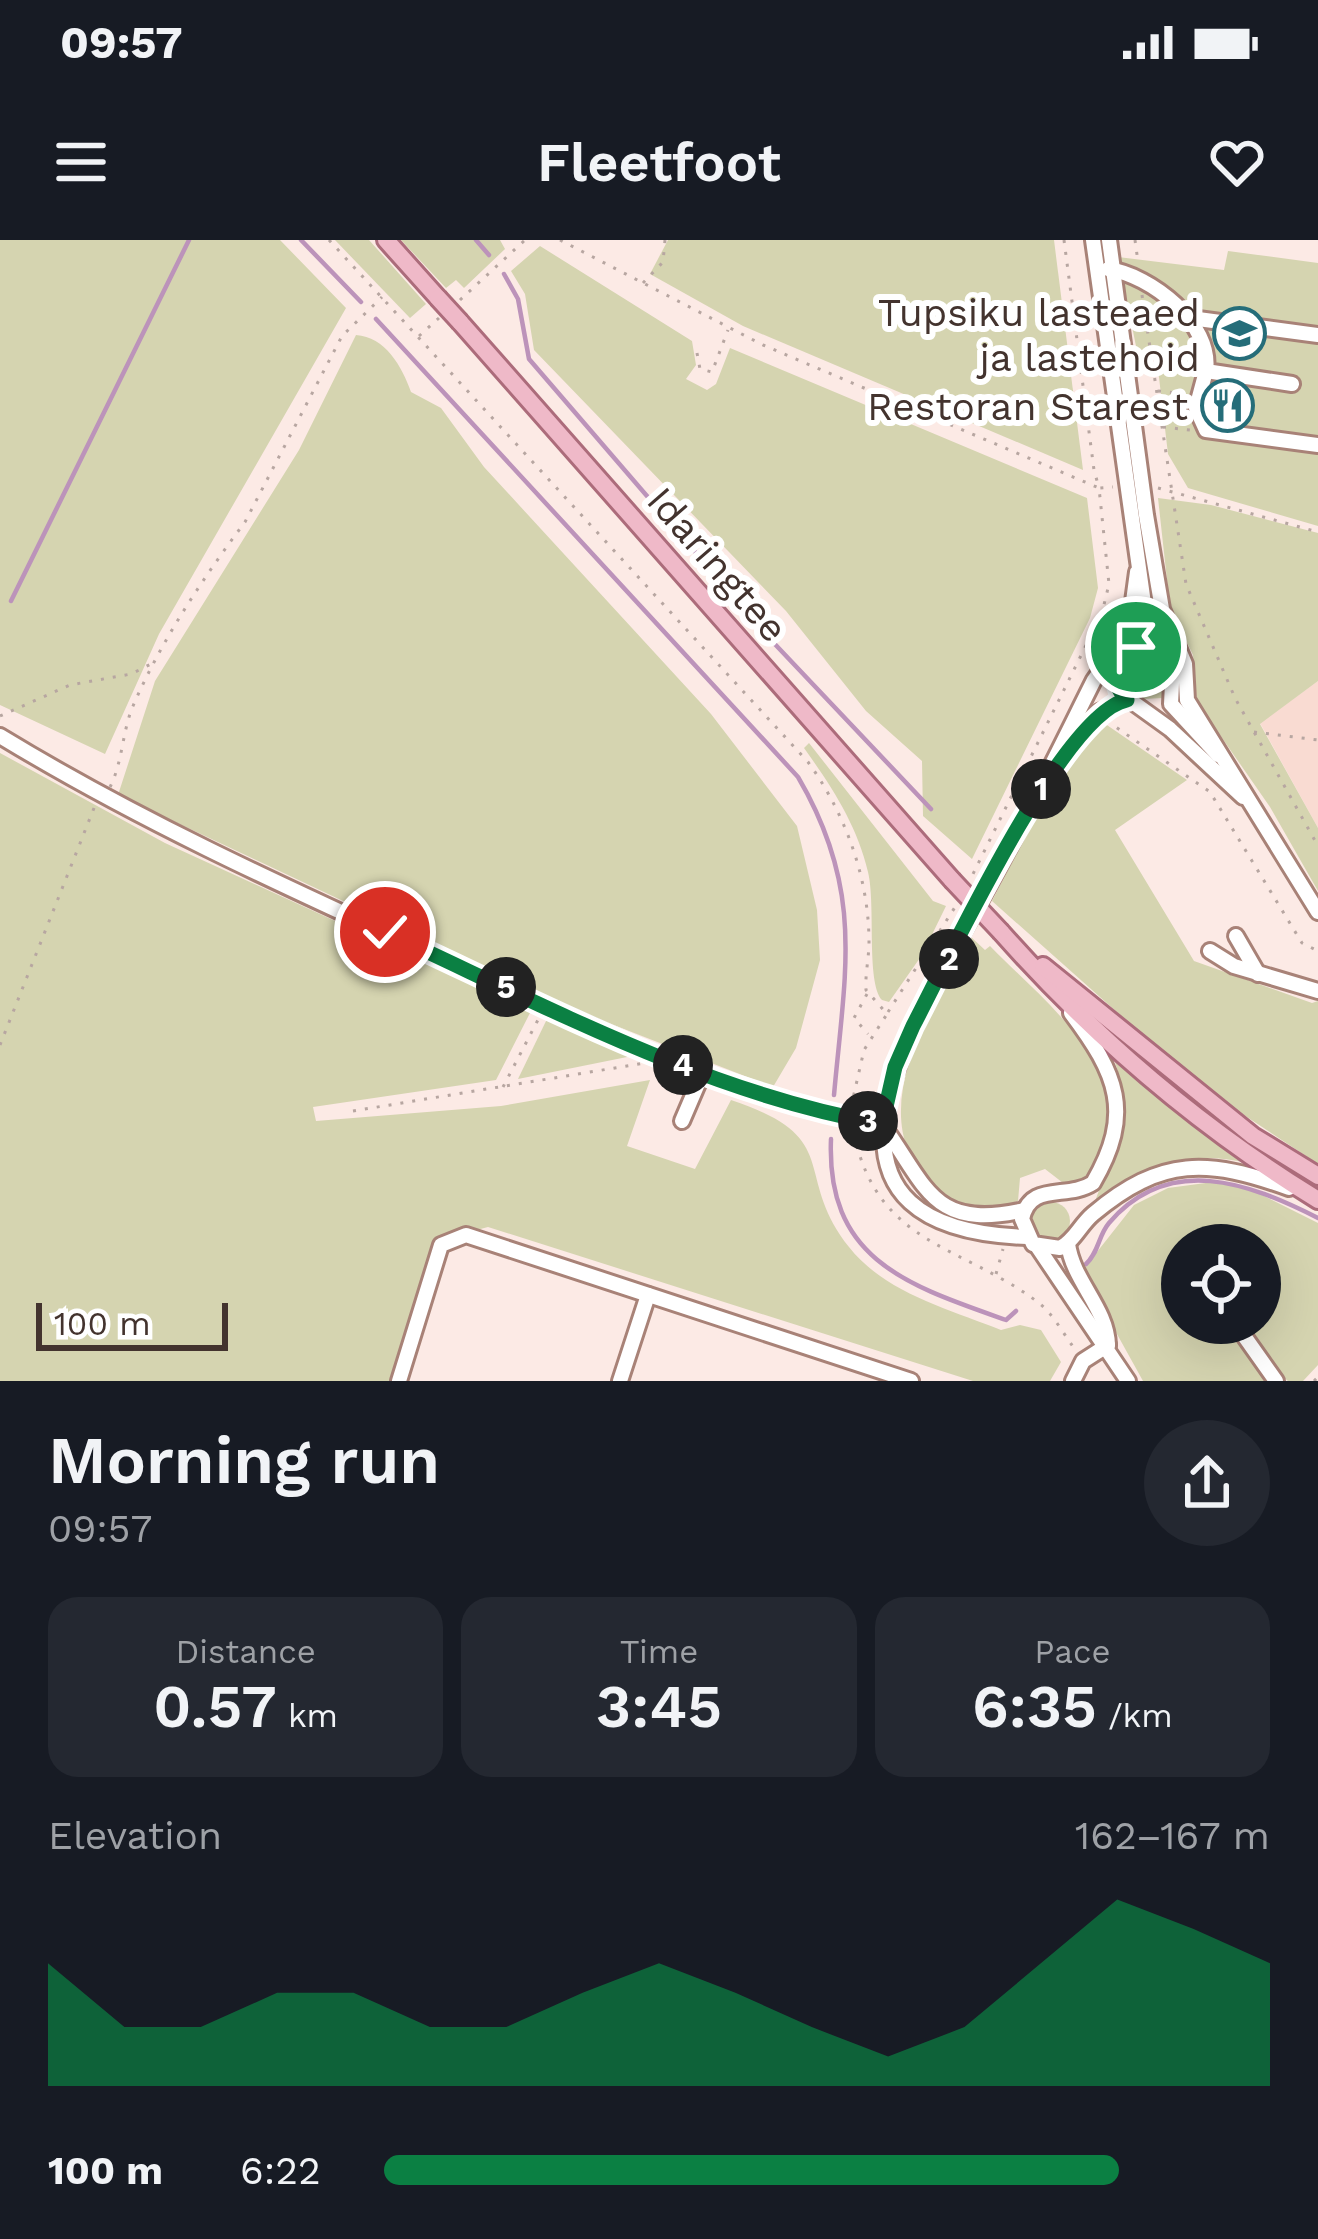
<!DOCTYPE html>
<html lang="en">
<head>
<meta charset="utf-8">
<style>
	:root { --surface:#171b24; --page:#242831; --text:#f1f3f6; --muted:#9ea1a6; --accent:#0b8043 }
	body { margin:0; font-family:"Work Sans",sans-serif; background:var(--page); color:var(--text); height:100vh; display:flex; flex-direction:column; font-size:45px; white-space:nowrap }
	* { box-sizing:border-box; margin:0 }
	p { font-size:39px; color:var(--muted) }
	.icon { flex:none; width:66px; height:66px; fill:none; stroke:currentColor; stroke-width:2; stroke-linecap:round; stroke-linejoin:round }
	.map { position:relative; height:1141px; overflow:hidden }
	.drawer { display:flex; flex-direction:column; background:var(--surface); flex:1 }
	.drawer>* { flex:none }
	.fabs { position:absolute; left:1161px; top:984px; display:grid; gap:24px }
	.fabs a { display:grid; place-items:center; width:120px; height:120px; border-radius:50%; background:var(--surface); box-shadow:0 12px 48px #0002; font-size:60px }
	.scale { position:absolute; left:36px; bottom:30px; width:192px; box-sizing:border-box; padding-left:12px; border:6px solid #43332e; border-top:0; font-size:33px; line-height:42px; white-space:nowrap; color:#43332e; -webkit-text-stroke:9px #fff; paint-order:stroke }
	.pin { position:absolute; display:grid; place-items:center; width:102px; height:102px; color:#fff; margin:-51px; border:6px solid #fff; border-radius:50%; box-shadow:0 3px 12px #0007 }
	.km { position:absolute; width:60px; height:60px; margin:-30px; border-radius:50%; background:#222; color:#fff; font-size:33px; line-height:60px; text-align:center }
	.round { display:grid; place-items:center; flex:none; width:126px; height:126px; border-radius:63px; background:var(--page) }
	.head { display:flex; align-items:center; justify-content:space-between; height:204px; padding:0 48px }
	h1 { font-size:66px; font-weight:600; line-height:90px }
	.metrics { display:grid; grid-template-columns:repeat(3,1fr); gap:18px; height:204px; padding:12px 48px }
	.metrics div { display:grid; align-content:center; border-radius:30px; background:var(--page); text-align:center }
	.metrics b { font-size:60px; font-weight:600 }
	.metrics small { font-size:33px; font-weight:400 }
	.metrics p { font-size:33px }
	.chart { height:336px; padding:24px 48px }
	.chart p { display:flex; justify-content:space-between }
	.chart svg { width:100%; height:216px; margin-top:12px; fill:var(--accent); opacity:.7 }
	ul { padding:0 48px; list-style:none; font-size:39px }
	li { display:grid; grid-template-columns:192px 144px 1fr; align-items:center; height:90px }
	li i { height:30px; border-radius:15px; background:var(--accent) }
	.status { display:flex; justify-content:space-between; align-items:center; height:84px; padding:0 60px; background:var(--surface); direction:ltr }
	.status svg { height:33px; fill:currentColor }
	header { display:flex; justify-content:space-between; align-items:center; height:156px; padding:0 48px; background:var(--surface); font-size:54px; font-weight:600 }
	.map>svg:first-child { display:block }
</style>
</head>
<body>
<div class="status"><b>09:57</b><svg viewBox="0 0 49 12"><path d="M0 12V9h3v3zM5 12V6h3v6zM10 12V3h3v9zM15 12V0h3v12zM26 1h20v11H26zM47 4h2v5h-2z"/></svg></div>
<header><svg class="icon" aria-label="menu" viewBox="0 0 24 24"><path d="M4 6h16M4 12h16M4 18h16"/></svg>Fleetfoot<svg class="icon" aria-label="heart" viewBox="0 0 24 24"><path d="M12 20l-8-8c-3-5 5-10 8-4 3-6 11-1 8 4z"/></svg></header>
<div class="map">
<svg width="1318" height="1141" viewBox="0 0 1318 1141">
	<rect width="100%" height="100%" fill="#fceae5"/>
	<polygon fill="#f9dbd2" points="1318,441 1318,588 1260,483"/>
	<g fill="#d5d4b0" fill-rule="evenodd">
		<polygon points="0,0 280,0 346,68 159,394 105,514 0,465"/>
		<polygon points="335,0 369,0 426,64 410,78"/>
		<polygon points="401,0 500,0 505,9 464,48 456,40 446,48"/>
		<polygon points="668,0 1054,0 1083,230 743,86 650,34"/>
		<polygon points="540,6 692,101 696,125 686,139 707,150 716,144 730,108 1087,258 1098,348 1090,378 972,619 923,576 922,521 866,471 786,371 534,110 525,54 511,31"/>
		<polygon points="1228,11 1318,23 1318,286 1188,248 1168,214 1156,112 1138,116 1118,17 1224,30"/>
		<path d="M 356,95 C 385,97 402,126 411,152 L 441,168 L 484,227 L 711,474 L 797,586 L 817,670 L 820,720 L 796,808 L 773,847 L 570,768 L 118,555 L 155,441 L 299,210 Z"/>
		<polygon points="1158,258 1211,265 1318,293 1318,441 1260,484 1318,588 1318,651 1270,567 1197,462 1193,415 1170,367"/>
		<polygon points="1142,417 1155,419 1165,428 1162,458 1144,459 1127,443 1130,424"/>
		<polygon points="1101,481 1187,540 1115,590 1194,721 1312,763 1318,761 1318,924 1200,846 992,661 1036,577"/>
		<path d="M 809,503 L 933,661 L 946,666 L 922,715 L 889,762 L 882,760 C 866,742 876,665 868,632 C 857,585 832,547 804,508 Z"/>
		<path d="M 0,513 L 165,603 L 531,771 L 496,840 L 313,867 L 316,881 L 501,866 L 650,840 L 627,906 L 695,929 L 731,860 C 846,898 791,933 849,1007 C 885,1053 949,1069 1001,1090 L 1020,1085 L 1041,1090 L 1061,1122 L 1050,1141 L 973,1141 L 488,987 L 446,998 L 395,1141 L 0,1141 Z"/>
		<path d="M 971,697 L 985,710 L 990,706 C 1042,760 1130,823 1103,907 C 1097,927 1087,941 1067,946 L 1045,929 L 1020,938 L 1018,961 C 985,972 959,973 933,947 C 858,874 933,768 971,697 Z"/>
		<polygon points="547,779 637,815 518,839"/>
		<path d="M 1115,822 L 1247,923 C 1187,909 1140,925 1094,965 C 1114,907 1136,886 1115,822 Z"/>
		<path d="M 1213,942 L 1252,950 L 1318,983 L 1318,1125 L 1303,1141 L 1288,1141 L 1275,1131 L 1267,1141 L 1143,1141 L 1082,1031 L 1134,965 L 1168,948 ZM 1182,1005 L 1260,1005 L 1260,1083 L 1182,1083 Z"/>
		<circle cx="1051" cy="981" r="19"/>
	</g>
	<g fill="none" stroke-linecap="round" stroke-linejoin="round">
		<g stroke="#bc93ba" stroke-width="4.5">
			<polyline points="301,0 361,62"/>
			<polyline points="476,0 489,15"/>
			<polyline points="504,34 518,59 529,119 771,400 931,569"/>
			<path d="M 376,79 L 798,537 C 865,651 845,731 834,855"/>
			<polyline points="11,361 189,0"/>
			<path d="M 831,899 C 826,1020 907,1045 1006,1080 L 1016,1071"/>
			<path d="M 1086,1024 C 1099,1012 1098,996 1109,983 C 1169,913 1249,943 1318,978"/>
		</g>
		<defs>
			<g id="minor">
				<polyline points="1093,0 1147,385 1142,400 1118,425 1120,453 1170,489 1243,557"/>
				<polyline points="1109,0 1146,275 1162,369 1185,424 1187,460 1318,672"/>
				<path d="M 1108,29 C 1151,35 1213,84 1206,131 L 1292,144"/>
				<polyline points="1183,77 1318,95"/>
				<polyline points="1206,131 1196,168 1206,190 1318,205"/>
				<polyline points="1137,401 1166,409 1173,423 1171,464 1218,515"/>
				<path d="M 0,496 C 146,585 301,654 456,725 C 593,787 733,858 882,884 C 927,946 932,991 1024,970"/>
				<polyline points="1061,517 1099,472 1127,460"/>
				<polyline points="1236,696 1258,734"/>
				<polyline points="1210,711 1234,726 1318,751"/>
				<path d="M 1071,773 C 1117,834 1134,873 1093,943 C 1067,960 1030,941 1022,979 L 1033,1004 L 1060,1008 C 1075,1000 1080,985 1093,974 C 1162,916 1208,919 1289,948"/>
				<polyline points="682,881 703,832"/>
				<path d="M 1027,997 C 770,989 925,764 990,643 C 1027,576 1060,508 1094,440 L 1129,391 L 1137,332"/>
				<path d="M 1068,1004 C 1073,1041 1107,1068 1108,1105"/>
				<polyline points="1037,1006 1128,1141"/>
				<polyline points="1235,1083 1276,1141"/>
				<polyline points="399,1141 441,1005 466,995 911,1141"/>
				<polyline points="620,1141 648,1055"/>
				<polyline points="1073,1141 1083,1121 1108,1105"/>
			</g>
			<g id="major">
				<polyline points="386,0 438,58"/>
				<polyline points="460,82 952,640"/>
				<path d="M 1001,692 C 1093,796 1199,887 1318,960"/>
				<polyline points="1043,726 1253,896 1318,936"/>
			</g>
		</defs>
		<use href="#minor" stroke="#a88277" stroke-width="20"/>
		<use href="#major" stroke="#ac6c7b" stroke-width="22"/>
		<g stroke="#b7a6a1" stroke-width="3" stroke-dasharray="3 9" stroke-linecap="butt">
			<path d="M 329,0 L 808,522 C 845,573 869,638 869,702 C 869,718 865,734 866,750 L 887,774 L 864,810 L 851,867"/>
			<polyline points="560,0 763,105 1099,248 1109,344 1102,373 970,640"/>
			<polyline points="1064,0 1094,230 1099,248 1113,247"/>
			<polyline points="1135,0 1138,22"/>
			<polyline points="643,43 663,22 665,0"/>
			<polyline points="1142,55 1186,344 1235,458 1318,606"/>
			<polyline points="460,60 525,0"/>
			<polyline points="419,96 439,78"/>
			<polyline points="697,113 700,129 712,132 728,90"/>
			<polyline points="1158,151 1185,154"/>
			<polyline points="1163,187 1190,190"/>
			<polyline points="1158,248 1318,292"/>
			<polyline points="0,476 70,445 131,434 155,422"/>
			<polyline points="1107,481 1210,552 1302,703 1318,711"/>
			<polyline points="1254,492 1318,500"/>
			<path d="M 110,547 C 123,521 122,492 133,466 C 161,401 203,338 245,282 L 342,96 L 382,57"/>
			<polyline points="867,754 854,778 868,794"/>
			<polyline points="888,772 957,664"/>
			<polyline points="0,805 96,563"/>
			<polyline points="503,847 540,776"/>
			<polyline points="353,871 645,823"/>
			<path d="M 854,894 C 878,1006 961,1004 1039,1063 C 1053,1074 1063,1093 1074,1108"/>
			<polyline points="996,1034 1003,1009"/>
			<polyline points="1314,1141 1318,1137"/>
		</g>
		<use href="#minor" stroke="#fff" stroke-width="14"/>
		<use href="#major" stroke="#efb9c8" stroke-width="16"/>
		<defs>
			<g id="major-bridge">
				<polyline points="438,58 460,82"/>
				<polyline points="952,640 1001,692"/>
			</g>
		</defs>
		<use href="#major-bridge" stroke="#ac6c7b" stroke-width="22" stroke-linecap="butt"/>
		<use href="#major-bridge" stroke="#efb9c8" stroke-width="16"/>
	</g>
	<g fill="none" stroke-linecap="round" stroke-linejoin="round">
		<defs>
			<path id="route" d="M 385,692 C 544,765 708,854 882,884 L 895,827 L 913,786 C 948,720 1062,473 1127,460 C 1109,442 1116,420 1136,407"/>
		</defs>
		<use href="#route" stroke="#fff" stroke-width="24"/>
		<use href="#route" stroke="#0b8043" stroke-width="15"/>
	</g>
	<defs>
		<symbol id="school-ring" viewBox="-11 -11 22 22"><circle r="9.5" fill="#fff" stroke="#256d79" stroke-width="1.5"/><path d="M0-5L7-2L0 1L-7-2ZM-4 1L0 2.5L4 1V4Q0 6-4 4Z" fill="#256d79"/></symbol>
		<symbol id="restaurant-ring" viewBox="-11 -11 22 22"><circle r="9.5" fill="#fff" stroke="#256d79" stroke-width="1.5"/><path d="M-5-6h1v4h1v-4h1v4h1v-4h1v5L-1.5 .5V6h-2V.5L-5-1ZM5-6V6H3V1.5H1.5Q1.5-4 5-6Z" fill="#256d79"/></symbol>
	</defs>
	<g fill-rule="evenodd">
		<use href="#school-ring" x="1210" y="64" width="59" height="59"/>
		<use href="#restaurant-ring" x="1198" y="136" width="59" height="59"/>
	</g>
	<g text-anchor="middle" stroke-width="12" stroke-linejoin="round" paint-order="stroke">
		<g font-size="39" fill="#43332e" stroke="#fff" text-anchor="end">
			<text x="1200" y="86">Tupsiku lasteaed<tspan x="1200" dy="45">ja lastehoid</tspan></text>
			<text x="1188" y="180">Restoran Starest</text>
		</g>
		<g font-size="39" fill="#43332e" stroke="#fff">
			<text transform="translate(718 324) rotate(49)" y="14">Idaringtee</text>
		</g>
	</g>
</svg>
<div class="fabs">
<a><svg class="icon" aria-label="locate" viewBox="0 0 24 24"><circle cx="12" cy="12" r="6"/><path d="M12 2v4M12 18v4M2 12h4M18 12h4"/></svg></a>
</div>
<div class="scale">100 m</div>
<div class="pin" style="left:1136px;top:407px;background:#1e9e55"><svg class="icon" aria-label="arrive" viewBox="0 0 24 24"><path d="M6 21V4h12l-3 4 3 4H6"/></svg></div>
<div class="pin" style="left:385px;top:692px;background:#d93025"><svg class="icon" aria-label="check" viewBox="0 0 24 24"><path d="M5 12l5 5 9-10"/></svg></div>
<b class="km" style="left:1041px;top:549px">1</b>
<b class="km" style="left:949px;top:719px">2</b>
<b class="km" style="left:868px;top:881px">3</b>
<b class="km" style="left:683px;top:825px">4</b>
<b class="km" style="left:506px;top:747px">5</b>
</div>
<section class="drawer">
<div class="head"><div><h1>Morning run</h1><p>09:57</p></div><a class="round"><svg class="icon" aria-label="share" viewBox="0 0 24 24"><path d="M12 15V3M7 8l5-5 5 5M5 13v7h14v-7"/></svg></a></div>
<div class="metrics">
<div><p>Distance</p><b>0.57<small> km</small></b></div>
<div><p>Time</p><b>3:45</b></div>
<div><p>Pace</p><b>6:35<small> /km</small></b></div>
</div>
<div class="chart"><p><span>Elevation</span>162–167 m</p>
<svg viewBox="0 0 160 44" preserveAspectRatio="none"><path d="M0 44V19L10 32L20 32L30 25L40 25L50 32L60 32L70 25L80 19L90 25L100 32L110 38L120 32L130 19L140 6L150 12L160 19V44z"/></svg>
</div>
<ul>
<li><b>100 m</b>6:22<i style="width:83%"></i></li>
</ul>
</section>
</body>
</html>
